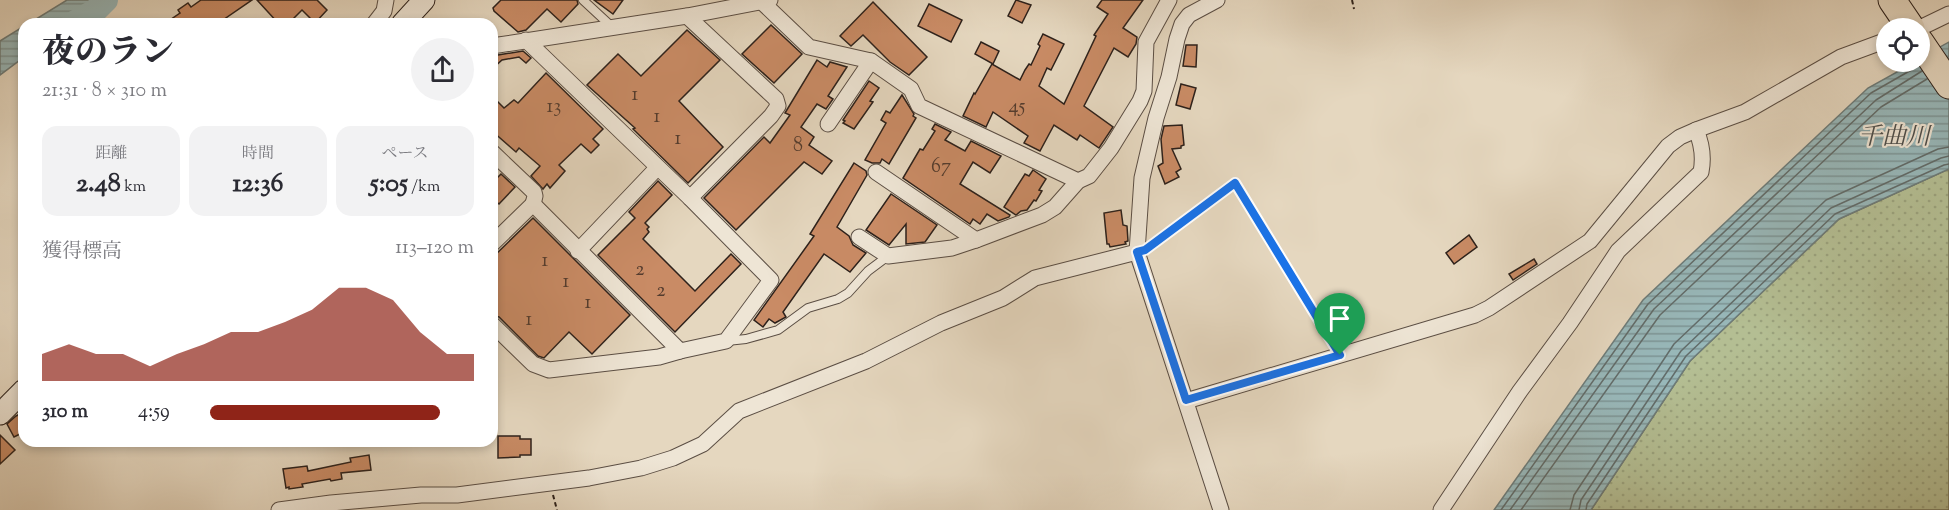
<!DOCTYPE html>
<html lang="ja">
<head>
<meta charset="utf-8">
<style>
	:root { --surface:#fff; --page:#f2f2f3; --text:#2b2b33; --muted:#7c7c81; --accent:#8f2418 }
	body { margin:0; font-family:"Sorts Mill Goudy","Noto Serif JP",serif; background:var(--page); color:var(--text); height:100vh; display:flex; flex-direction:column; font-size:22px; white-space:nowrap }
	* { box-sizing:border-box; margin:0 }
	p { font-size:20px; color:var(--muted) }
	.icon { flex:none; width:33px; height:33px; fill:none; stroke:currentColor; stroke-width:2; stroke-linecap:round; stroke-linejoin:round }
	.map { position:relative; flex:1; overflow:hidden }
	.side { position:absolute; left:18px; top:18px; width:480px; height:429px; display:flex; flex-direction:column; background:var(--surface); border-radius:18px; box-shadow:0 3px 9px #0003 }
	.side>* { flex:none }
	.buttons { position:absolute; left:1876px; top:18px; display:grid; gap:12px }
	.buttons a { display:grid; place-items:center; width:54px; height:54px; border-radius:50%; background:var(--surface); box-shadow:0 3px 9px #0003; font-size:30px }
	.pin { position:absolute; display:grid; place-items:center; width:51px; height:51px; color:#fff; margin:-62px -26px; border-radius:50% 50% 50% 0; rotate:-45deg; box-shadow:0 0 6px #0007 }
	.pin .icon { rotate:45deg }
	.round { display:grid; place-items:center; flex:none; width:63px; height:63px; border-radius:32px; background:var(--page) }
	.summary { display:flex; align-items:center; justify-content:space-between; height:102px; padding:0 24px }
	h1 { font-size:33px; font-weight:800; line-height:45px }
	.figures { display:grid; grid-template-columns:repeat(3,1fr); gap:9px; height:102px; padding:6px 24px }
	.figures div { display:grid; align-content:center; border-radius:15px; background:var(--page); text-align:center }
	.figures b { font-size:26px; font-weight:800 }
	.figures small { font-size:16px; font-weight:400 }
	.figures p { font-size:16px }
	.chart { height:168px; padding:12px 24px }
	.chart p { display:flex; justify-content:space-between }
	.chart svg { width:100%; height:108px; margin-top:6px; fill:var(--accent); opacity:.7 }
	ul { padding:0 24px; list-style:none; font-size:20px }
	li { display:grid; grid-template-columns:96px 72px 1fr; align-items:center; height:45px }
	li i { height:15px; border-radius:8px; background:var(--accent) }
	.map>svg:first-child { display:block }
</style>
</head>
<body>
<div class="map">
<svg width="1949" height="510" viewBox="0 0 1949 510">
	<defs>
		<pattern id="grass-dots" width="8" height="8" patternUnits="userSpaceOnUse" patternTransform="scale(1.5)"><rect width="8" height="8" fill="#b4be93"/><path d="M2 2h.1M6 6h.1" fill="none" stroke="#9ba37e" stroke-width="1.8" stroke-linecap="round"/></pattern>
		<pattern id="water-rules" width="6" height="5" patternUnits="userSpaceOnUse" patternTransform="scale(1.5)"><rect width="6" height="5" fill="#98b8ba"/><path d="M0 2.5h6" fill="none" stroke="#7c9596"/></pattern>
	</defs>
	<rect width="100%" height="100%" fill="#e5d7bf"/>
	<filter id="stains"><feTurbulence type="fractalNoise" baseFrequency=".00333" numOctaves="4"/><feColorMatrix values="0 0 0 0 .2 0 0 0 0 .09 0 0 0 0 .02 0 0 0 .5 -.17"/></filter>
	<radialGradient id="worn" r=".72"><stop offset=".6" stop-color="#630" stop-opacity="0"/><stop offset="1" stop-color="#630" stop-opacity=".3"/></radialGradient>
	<polygon fill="url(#grass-dots)" stroke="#707057" stroke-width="1.5" points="1949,169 1949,510 1591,510 1690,361 1839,219"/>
	<g fill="url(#water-rules)" stroke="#6d7c7a" stroke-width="1.5">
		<polygon points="67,0 101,0 69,24 28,24"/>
		<polygon points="24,26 24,57 0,75 0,41"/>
		<polygon points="1949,42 1949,169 1839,219 1690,361 1591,510 1494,510 1643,300 1868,88 1915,62 1920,62 1920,58"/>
	</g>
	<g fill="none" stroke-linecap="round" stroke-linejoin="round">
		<g stroke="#626c6a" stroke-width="1.5">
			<polyline points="1501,510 1648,304 1871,93 1913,69 1917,64"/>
			<polyline points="1510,510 1654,309 1876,100 1922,71"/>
			<polyline points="1521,510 1660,315 1881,107 1927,79"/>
			<polyline points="1570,510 1574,495 1674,344 1826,200 1938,149 1949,147"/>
			<polyline points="1579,510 1581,500 1681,351 1831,208 1941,158 1949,156"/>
			<polyline points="1586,510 1587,504 1686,356 1835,214 1944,165 1949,164"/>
		</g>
		<polyline stroke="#98b8ba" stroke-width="24" points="72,24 95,11 106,0"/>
	</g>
	<g fill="#c98b65" stroke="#2d211b" stroke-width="1.5">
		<polygon points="201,0 252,0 217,24 164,24 180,13 178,10 188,3 191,7"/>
		<polygon points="257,0 317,0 327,10 315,23 302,10 288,24 279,24"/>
		<polygon points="501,0 577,0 578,4 561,22 547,9 526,30 518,32 494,11 493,8"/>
		<polygon points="594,0 623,0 613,14"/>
		<polygon points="1016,0 1031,5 1022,23 1008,16"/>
		<polygon points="1102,0 1143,0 1123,28 1137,37 1136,44 1128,57 1114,48 1084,106 1113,127 1099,148 1080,135 1077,140 1054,125 1040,151 1024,143 1028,136 993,112 986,127 963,116 974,93 975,94 992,64 1020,80 1025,70 1029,64 1031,65 1040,46 1038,44 1043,34 1064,44 1051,70 1047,68 1039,86 1064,104 1096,36 1094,35 1108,14 1097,7"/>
		<polygon points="873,2 927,57 909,75 890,62 863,35 851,46 840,36"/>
		<polygon points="929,4 962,20 951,42 918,26"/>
		<polygon points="771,25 802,54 774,83 742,54"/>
		<polygon points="687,30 720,60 679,101 723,147 688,183 633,129 635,128 587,85 618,54 641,76"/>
		<polygon points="981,42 999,51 993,64 975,54"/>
		<polygon points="1186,45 1197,45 1196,67 1183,66"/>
		<polygon points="523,51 531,58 526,63 519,57 502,60 492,69 492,56"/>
		<polygon points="817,60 827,67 830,62 847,67 828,96 833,99 826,109 817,104 801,127 814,137 809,145 832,161 822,174 804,162 736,230 704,198 764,137 770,143 790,115 785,113"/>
		<polygon points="546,73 603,129 593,139 599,145 591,153 581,144 559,165 565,171 550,188 547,184 543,189 531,176 540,166 519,148 516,152 492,131 492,125 496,121 492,117 492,96 504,108 514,100 518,103"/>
		<polygon points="869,81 879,88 870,101 873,102 854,129 843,123 845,121 843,120"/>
		<polygon points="1181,84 1196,88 1190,109 1176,105"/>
		<polygon points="902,95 914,114 913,116 916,118 889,164 882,159 880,163 872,163 865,160 886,123 881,120 886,111 890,113"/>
		<polygon points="935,124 951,132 945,140 965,151 971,141 1001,156 990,173 973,162 960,184 1010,215 1009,217 998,221 987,214 980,224 973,219 970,224 903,178 920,149 923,150 935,131 932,129"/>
		<polygon points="1182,125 1184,145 1181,146 1181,148 1172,149 1181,169 1176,172 1179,177 1165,184 1158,166 1163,163 1161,139 1164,126"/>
		<polygon points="854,163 866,171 867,175 837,227 849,236 853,245 866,253 850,272 824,254 783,312 786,317 775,323 769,319 763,327 754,320 814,236 810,234"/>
		<polygon points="1033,170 1046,179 1039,190 1042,191 1036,201 1034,200 1027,210 1021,211 1016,215 1004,207 1025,174 1029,176"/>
		<polygon points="501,174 515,187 499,204 492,198 492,183"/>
		<polygon points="658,181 672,195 645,223 649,227 647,229 649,232 643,239 695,291 731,254 741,264 675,332 598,255 635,218 629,212"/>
		<polygon points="891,194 937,225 925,242 906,244 906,224 889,245 866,230"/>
		<polygon points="1121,210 1123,225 1127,226 1128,241 1125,242 1126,244 1110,247 1109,244 1107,244 1104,213"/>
		<polygon points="533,218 630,315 592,354 569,332 544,358 538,356 499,317 492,315 492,258"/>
		<polygon points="1469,235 1477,247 1454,264 1446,253"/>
		<polygon points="1534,259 1537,264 1513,280 1509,274"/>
		<polygon points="24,412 24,432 14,437 7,424 16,416"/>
		<polygon points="0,435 15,450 0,464"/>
		<polygon points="498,436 520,436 520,439 531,439 531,455 520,455 520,457 498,458"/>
		<polygon points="369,455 371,470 341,473 342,479 331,481 330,479 302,484 303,487 289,489 289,487 286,488 283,469 307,466 308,471 351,462 350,458"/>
	</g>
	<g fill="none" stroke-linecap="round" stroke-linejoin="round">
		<defs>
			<g id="lane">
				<polyline points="583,0 611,26"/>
				<polyline points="727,341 746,339 778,330 808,308 838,299 848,293 868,271 888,256"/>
			</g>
			<g id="street">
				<polyline points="1217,0 1189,15 1182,24 1177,39 1169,77 1156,118 1142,178 1137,252 1221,510"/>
				<polyline points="762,2 809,47 871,61 911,89 919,106 1078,181"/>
				<polyline points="687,16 776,99 778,106 771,116 690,198"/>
				<polyline points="374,24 384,11 386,0"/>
				<polyline points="1920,28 1949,14"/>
				<polyline points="492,46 687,16 770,0"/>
				<polyline points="828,124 871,61"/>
				<polyline points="492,152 534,192 535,196 533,204"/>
				<polyline points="876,172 976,240 1042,215 1055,207 1078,181 1089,176 1111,148 1140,101 1144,91 1146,42 1169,0"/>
				<polyline points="859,237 888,256 952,248 976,240"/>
				<polyline points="492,244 533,204 680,351 726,341 771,280 690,198 526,40"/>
				<polyline points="578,251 657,168"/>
				<polyline points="492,324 533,364 549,370 659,357 680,351"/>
				<polyline points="1186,401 1475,315 1489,308 1590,241 1668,146 1680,137 1696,130 1745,112 1841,57 1887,40"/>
				<polyline points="279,510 331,503 421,495 457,495 589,478 641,468 673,458 703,444 739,411 866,361 941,323 1003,298 1035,278 1137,252"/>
				<path d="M 1441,510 L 1520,391 L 1570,323 L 1618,251 L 1701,172 C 1704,157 1702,144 1696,130"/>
			</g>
			<g id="secondary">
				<polyline points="402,24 424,0"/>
				<polyline points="0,414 24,390"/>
			</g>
			<g id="highway">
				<polyline points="1892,0 1911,28"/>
				<polyline points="1920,42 1949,85"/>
			</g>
		</defs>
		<use href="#lane" stroke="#5b4e44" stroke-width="10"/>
		<use href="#street" stroke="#5b4e44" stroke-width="17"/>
		<use href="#secondary" stroke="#2d211b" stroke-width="23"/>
		<use href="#highway" stroke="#2d211b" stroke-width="29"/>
		<g stroke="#2d211b" stroke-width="2" stroke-dasharray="4.5 3" stroke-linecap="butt">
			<polyline points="1352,0 1354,9"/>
			<polyline points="1153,244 1235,183 1332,342"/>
			<polyline points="553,495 557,510"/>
		</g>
		<use href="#lane" stroke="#eee5d5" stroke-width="8"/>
		<use href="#street" stroke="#eee5d5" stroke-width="15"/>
		<use href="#secondary" stroke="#eee5d5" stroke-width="21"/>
		<use href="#highway" stroke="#e5d7bf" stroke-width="27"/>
	</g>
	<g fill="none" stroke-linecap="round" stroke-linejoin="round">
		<defs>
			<polygon id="route" points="1235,183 1340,355 1186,400 1137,252 1145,250"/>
		</defs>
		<use href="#route" stroke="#fff" stroke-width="12"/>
		<use href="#route" stroke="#1a73e8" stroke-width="8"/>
	</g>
	<g text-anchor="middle" stroke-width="4.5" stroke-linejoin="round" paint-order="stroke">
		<g font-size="20" fill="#543c2e">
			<text x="635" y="100">1</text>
			<text x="554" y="112">13</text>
			<text x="1017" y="112">45</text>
			<text x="657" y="122">1</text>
			<text x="678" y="144">1</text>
			<text x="798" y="151">8</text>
			<text x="941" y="172">67</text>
			<text x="545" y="266">1</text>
			<text x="640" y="275">2</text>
			<text x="566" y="287">1</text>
			<text x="661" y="296">2</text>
			<text x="588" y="308">1</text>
			<text x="529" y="325">1</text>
		</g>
		<g font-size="24" font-style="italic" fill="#4d4e4b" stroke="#eee5d5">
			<text x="1894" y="144">千曲川</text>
		</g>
	</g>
	<rect width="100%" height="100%" filter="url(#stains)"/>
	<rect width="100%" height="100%" fill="url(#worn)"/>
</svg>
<div class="buttons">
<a><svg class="icon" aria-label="locate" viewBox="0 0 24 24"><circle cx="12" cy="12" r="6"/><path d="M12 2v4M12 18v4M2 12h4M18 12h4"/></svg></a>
</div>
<div class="pin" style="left:1340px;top:355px;background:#1e9e55"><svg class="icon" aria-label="arrive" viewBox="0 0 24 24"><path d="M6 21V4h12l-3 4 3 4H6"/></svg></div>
<section class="side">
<div class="summary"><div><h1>夜のラン</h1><p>21:31 · 8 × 310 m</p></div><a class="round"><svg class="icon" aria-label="share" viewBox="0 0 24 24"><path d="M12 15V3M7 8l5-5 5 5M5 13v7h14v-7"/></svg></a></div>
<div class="figures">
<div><p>距離</p><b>2.48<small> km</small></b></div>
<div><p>時間</p><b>12:36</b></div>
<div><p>ペース</p><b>5:05<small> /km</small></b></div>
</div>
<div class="chart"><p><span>獲得標高</span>113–120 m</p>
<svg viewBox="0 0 160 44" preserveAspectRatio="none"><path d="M0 44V33L10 29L20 33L30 33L40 38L50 33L60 29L70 24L80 24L90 20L100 15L110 6L120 6L130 11L140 24L150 33L160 33V44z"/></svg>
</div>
<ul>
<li><b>310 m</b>4:59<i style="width:87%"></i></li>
</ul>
</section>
</div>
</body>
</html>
